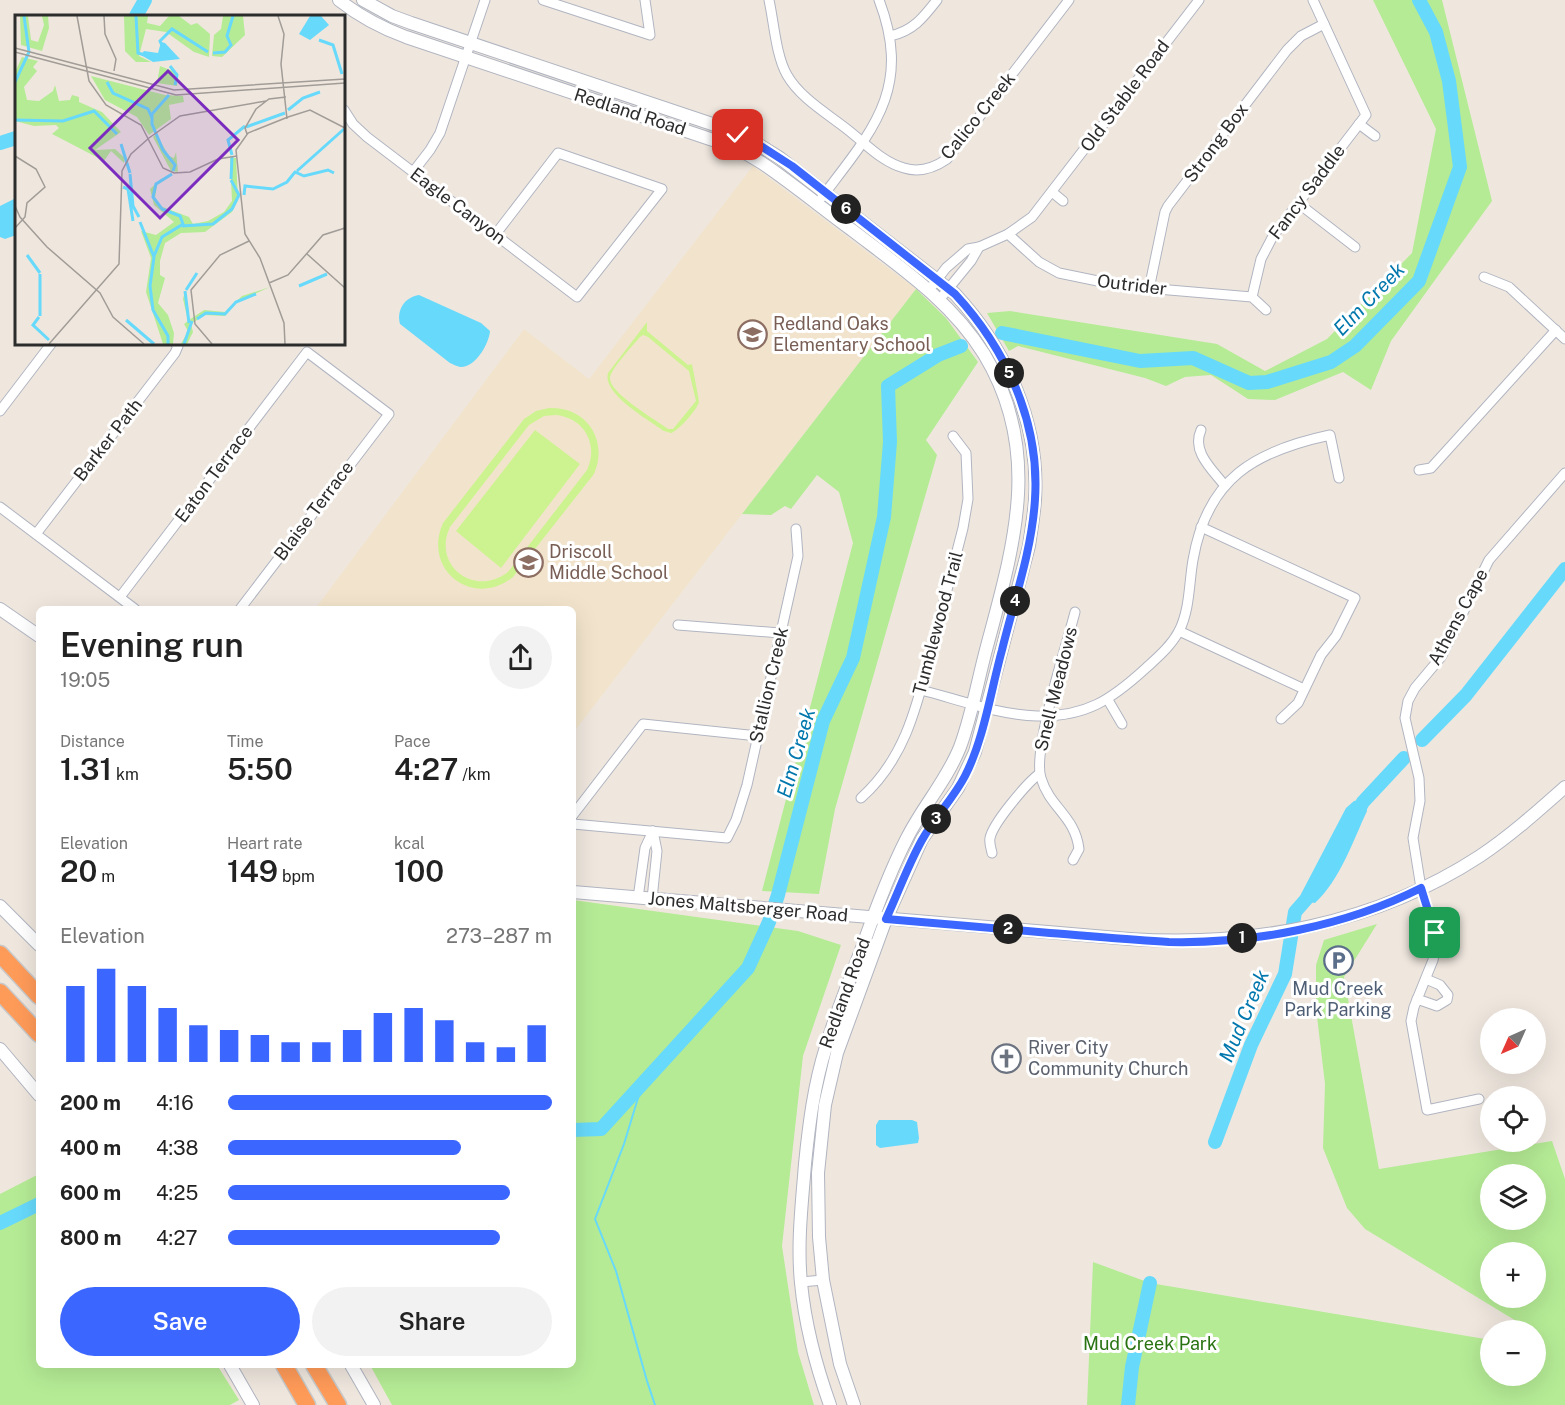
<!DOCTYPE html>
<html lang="en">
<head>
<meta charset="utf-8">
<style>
	:root { --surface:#fff; --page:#f2f2f2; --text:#222; --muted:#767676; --accent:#3b66ff }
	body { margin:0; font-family:"Public Sans",sans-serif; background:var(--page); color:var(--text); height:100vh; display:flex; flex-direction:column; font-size:22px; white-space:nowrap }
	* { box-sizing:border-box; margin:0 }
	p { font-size:20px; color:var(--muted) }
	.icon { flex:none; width:33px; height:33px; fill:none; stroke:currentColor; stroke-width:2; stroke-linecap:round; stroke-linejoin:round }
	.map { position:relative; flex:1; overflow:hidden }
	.panel { position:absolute; left:36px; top:606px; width:540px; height:762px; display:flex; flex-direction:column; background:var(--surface); border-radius:9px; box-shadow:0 6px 24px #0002 }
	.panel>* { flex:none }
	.needle { width:39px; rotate:225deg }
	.buttons { position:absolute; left:1480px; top:1008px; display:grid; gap:12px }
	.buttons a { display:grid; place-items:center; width:66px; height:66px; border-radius:50%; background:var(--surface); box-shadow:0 6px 24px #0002; font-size:30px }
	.pin { position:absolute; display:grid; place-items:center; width:51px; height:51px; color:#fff; margin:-26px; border-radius:12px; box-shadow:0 3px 9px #0006 }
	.km { position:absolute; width:30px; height:30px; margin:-15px; border-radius:50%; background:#222; color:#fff; font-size:16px; line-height:30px; text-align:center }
	.round { display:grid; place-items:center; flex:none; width:63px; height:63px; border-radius:32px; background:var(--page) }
	.head { display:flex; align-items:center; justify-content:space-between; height:102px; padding:0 24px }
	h1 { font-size:33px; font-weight:600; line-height:45px }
	.metrics { display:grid; grid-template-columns:repeat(3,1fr); gap:9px; height:102px; padding:6px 24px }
	.metrics div { display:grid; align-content:center }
	.metrics b { font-size:30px; font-weight:600 }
	.metrics small { font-size:16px; font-weight:400 }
	.metrics p { font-size:16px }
	.chart { height:168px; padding:12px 24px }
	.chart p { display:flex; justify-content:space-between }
	.chart svg { width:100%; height:108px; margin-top:6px; stroke:var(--accent); stroke-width:6 }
	.cta { display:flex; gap:12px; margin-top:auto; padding:12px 24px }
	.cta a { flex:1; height:69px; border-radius:36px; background:var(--accent); color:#fff; font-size:24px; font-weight:600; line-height:69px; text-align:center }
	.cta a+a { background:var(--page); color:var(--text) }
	ul { padding:0 24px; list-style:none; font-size:20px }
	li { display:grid; grid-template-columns:96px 72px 1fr; align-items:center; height:45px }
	li i { height:15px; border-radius:8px; background:var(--accent) }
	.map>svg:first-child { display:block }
</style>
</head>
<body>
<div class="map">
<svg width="1565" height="1405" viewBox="0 0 1565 1405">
	<rect width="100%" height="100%" fill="#efe7de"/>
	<polygon fill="#f2e4cc" points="753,166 916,289 573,733 573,609 315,609 524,329 589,379"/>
	<g fill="#b5eb95" fill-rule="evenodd">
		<polygon points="1373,0 1442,0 1492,201 1391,341 1371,390 1343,372 1275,400 1248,399 1211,375 1185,377 1166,386 1145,378 1018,346 1009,351 987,313 1010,311 1217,344 1265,371 1327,339 1412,253 1436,129"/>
		<polygon points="916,289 946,318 978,362 926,440 937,455 835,809 819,894 762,891 853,543 839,492 817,475 791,509 785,506 771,515 742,514"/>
		<polygon points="573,900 798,931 841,945 803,1056 782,1246 798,1352 814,1405 392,1405 370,1365 573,1365"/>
		<path d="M 1377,924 L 1344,977 L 1379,1169 L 1552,1141 L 1565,1179 L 1565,1405 L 1087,1405 L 1093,1262 L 1150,1283 L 1491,1340 L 1491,1376 L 1536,1376 L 1536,1347 L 1538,1347 L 1536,1330 L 1531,1330 L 1365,1229 L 1347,1208 L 1323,1148 L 1325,1084 L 1316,1008 L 1316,965 L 1324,940 ZM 1536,1174 L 1536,1220 L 1491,1220 L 1491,1174 ZM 1491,1252 L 1536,1252 L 1536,1298 L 1491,1298 Z"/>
		<polygon points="39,1174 39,1365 217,1365 239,1400 230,1405 0,1405 0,1194"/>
	</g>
	<g fill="#ccf390" fill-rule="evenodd">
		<path d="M 647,322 L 647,331 L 688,365 L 692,364 C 693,370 699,399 699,402 C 697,410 678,431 671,433 L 664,431 C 649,420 602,394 608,373 ZM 643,335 L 648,337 L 689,371 L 696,401 L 673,429 L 668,429 C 656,420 609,393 610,378 C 610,370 634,344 640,337 Z"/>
		<path d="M 549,408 C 586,406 609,440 594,474 L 513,577 C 473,609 422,570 443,523 L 524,419 L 536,411 ZM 556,415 C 584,418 599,444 587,470 L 508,572 C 474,598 432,565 450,527 L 529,425 L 544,416 Z"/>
		<polygon points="535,430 580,464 501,568 456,531"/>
	</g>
	<g fill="#67d9fb">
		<polygon points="16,198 16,235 5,239 0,237 0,206"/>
		<path d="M 419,295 L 481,323 L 490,331 C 489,344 475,368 460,367 C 457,366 454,365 450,363 L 400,324 C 396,310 405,297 419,295 Z"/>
		<path d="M 1360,800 L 1366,804 L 1367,811 C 1353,841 1340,880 1315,903 L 1300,900 L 1301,894 L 1346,808 L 1354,801 Z"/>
		<polygon points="879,1120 912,1120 917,1122 919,1138 918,1143 880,1148 876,1145 876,1125"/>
	</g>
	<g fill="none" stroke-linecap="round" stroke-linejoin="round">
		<polyline stroke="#67d9fb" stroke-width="2" points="642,1085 624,1144 595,1219 616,1271 647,1381 655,1405"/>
		<g stroke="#67d9fb" stroke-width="14">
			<polyline points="136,16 145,0"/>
			<polyline points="0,143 16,138"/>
			<polyline points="1002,333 1140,361 1193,358 1249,383 1267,382 1331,362 1355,346 1419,281 1460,167 1449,81 1436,32 1419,0"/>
			<polyline points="1422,740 1466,695 1565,569"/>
			<polyline points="1355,816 1363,802 1404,758"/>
			<polyline points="573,1130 601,1129 748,968 769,922 778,895 823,721 853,658 884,517 890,442 888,386 938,355 961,346"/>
			<polyline points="1215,1142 1251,1045 1285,974 1295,912 1316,888"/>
			<polyline points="0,1223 39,1204"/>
			<polyline points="1128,1405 1132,1367 1150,1283"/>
		</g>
		<defs>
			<g id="street">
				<polyline points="543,0 650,35 645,0"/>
				<path d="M 769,0 C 774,23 776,56 787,75 C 800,98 828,114 848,130 C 866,144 882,162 904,168 C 920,173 934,168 947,159 L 1069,0"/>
				<path d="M 890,36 C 913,31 923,18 937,0"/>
				<polyline points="344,110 353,124 367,137 577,297 662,189 558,153 495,235"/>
				<polyline points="1359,124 1375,136"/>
				<polyline points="413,172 430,150 440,133 485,0"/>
				<polyline points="1052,192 1063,201"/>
				<path d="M 822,197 C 872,131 913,89 879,0"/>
				<polyline points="1298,203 1355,247"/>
				<polyline points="1008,234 1039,262 1059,273 1122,286 1252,297 1266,310"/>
				<polyline points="1484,277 1509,287 1565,339"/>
				<polyline points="933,285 946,268 968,249 979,247 1008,234 1032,217 1199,0"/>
				<polyline points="1149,289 1165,212 1168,206 1287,50 1301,36 1324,24"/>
				<polyline points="1252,297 1261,259 1273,236 1366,115 1313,0"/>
				<polyline points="940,299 971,261 979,247"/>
				<polyline points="0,411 51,344"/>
				<path d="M 1201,430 C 1191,452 1213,470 1225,486"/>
				<polyline points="1419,470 1431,468 1556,330"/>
				<polyline points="0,507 135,609"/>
				<polyline points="1201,527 1355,598 1336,636 1321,655 1298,703 1281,719"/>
				<polyline points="36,534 175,353 178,346 176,344"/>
				<polyline points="120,597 307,352 389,414 240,609"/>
				<polyline points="678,625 780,633"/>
				<polyline points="1179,631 1304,689"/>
				<path d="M 921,690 C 957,699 999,715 1037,716 C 1086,717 1111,700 1146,668 C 1158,657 1171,646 1179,631 C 1190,610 1189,582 1193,560 C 1207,478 1255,451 1330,435 L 1339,478"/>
				<polyline points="1108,700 1122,724"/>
				<path d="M 861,798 C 907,757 918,701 933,644 C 943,605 953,567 963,528 L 968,499 L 966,453 L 953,436"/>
				<polyline points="573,815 643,724 758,736"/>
				<polyline points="573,824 727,838 736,820 747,785 798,556 796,529"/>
				<path d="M 992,853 C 991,848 989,843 990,838 C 993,823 1027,783 1039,774"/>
				<path d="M 1073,860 L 1079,849 C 1075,816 1050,808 1041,778 C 1032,751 1067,644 1075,612"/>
				<polyline points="638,898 645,848 653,831"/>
				<polyline points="652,899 657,851 653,831"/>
				<polyline points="1417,999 1437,1006 1447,1000 1448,995 1440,985 1426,979"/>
				<polyline points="1479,1099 1427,1110 1411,1021 1414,1007 1433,960 1436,946 1435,933 1421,888 1413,838 1420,801 1419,778 1405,718 1408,701 1415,688 1441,657 1489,560 1565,473"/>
				<polyline points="801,1282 823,1280"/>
			</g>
			<g id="secondary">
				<path d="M 339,0 C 359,16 382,28 406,37 L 713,140 L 747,154 L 762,163 C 793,184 822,208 852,230 C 900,267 951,301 984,354 C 1043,451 1014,545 987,646 C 978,679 972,715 960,747 C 947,780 923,806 907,838 C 889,873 875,911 862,948 C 849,981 836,1013 826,1047 C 814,1085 809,1124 805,1164 C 802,1203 797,1243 801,1283 C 805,1324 816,1366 830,1405"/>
				<path d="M 363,0 L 392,16 L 411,23 L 718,126 L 753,141 L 780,158 L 955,294 C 1006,349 1040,423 1035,500 C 1034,515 1031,531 1029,546 L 975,752 L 958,788 L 922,839 L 886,919 L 837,1053 L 825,1105 L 818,1173 L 819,1237 L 823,1280 L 840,1364 L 854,1405"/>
				<polyline points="0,609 39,636"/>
				<path d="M 573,892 L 1130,939 C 1251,947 1376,924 1480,856 C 1510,836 1538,811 1565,787"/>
				<polyline points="0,906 39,945"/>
				<polyline points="0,1049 39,1095"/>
				<polyline points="230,1365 253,1405"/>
				<polyline points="351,1365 374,1405"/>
			</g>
			<g id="highway">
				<polyline points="0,954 39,996"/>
				<polyline points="0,992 39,1034"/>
				<polyline points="284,1365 307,1405"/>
				<polyline points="314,1365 338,1405"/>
			</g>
		</defs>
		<use href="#street" stroke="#b1b5c1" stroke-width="11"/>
		<use href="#secondary" stroke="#b1b5c1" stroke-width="14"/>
		<use href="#highway" stroke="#c8c8c8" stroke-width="19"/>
		<use href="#street" stroke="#fff" stroke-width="9"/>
		<use href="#secondary" stroke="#fff" stroke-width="12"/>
		<use href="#highway" stroke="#ff9b59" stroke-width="16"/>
	</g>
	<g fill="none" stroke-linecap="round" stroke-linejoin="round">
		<defs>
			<path id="route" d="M 738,135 L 753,141 L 792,166 L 955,294 C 1006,349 1040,422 1035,499 C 1032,550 1014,601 1002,650 C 991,690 984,739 965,776 C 953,799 934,818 922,840 C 908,865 898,893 886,919 C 941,924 996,928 1050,933 C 1090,936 1129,940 1169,942 C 1253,944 1346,926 1421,888 L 1435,933"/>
		</defs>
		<use href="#route" stroke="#fff" stroke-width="12"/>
		<use href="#route" stroke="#3b66ff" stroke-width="8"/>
	</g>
	<defs>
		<symbol id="school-ring" viewBox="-11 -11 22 22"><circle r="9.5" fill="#fff" stroke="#8d6e63" stroke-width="1.5"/><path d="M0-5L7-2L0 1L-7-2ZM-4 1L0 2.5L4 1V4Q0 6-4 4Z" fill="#8d6e63"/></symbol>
		<symbol id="parking-ring" viewBox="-11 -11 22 22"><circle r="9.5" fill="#fff" stroke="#5c6f8a" stroke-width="1.5"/><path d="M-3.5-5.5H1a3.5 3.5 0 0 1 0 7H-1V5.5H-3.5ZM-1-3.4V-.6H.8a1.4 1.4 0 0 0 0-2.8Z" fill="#5c6f8a"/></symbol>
		<symbol id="church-ring" viewBox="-11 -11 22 22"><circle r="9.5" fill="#fff" stroke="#6b7280" stroke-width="1.5"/><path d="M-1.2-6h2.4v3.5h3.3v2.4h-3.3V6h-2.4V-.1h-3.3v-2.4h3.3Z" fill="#6b7280"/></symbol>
	</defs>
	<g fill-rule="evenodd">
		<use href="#school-ring" x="736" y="318" width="33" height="33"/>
		<use href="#school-ring" x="512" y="546" width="33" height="33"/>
		<use href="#parking-ring" x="1322" y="944" width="33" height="33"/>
		<use href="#church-ring" x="990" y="1042" width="33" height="33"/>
	</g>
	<g text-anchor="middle" stroke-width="6" stroke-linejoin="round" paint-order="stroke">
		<g font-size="18" fill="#2c2c2c" stroke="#fff">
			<text transform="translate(1125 96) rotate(-53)" y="6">Old Stable Road</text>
			<text transform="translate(630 112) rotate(18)" y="6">Redland Road</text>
			<text transform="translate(978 116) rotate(-51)" y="6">Calico Creek</text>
			<text transform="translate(1216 143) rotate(-53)" y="6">Strong Box</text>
			<text transform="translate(1307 192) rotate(-53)" y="6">Fancy Saddle</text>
			<text transform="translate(458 206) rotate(37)" y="6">Eagle Canyon</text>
			<text transform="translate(1132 285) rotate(7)" y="6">Outrider</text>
			<text transform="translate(108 440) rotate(-52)" y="6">Barker Path</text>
			<text transform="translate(214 474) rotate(-53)" y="6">Eaton Terrace</text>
			<text transform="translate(314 511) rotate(-53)" y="6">Blaise Terrace</text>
			<text transform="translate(1458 617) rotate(-62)" y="6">Athens Cape</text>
			<text transform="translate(938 623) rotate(-75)" y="6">Tumblewood Trail</text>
			<text transform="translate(769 685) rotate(-77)" y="6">Stallion Creek</text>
			<text transform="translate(1056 689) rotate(-76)" y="6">Snell Meadows</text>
			<text transform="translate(748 907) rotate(5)" y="6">Jones Maltsberger Road</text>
			<text transform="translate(845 993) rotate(-70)" y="6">Redland Road</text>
		</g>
		<g font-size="18" fill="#785e54" stroke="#fff" text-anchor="start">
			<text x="773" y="330">Redland Oaks<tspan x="773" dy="21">Elementary School</tspan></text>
			<text x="549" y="558">Driscoll<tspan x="549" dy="21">Middle School</tspan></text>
		</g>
		<g font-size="18" fill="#4e5e75" stroke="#fff">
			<text x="1338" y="995">Mud Creek<tspan x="1338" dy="21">Park Parking</tspan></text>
		</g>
		<g font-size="18" fill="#5b616d" stroke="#fff" text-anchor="start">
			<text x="1028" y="1054">River City<tspan x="1028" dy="21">Community Church</tspan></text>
		</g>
		<g font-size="18" fill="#2a7313" stroke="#fff">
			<text x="1150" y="1350">Mud Creek Park</text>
		</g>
		<g font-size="20" font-style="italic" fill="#0077ad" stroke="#fff">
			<text transform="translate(1369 299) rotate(-46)" y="7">Elm Creek</text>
			<text transform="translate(796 753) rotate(-74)" y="7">Elm Creek</text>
			<text transform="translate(1244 1016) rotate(-67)" y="7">Mud Creek</text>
		</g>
	</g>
	<g transform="translate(15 15)">
		<rect width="330" height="330" fill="#efe7de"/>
		<path d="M 5,1 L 13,1 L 16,25 L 23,27 L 29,10 L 27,1 L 33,1 L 34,13 L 27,36 L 6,30 ZM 109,1 L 133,1 L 132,8 L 145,11 L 154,1 L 164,1 L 176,10 L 182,8 L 195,19 L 194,42 L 179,37 L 151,17 L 131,14 L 124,41 L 136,47 L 121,47 L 110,36 ZM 208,1 L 228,1 L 230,20 L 207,42 L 197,41 L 199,20 L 206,14 ZM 7,42 L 23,46 L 18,52 L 22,56 L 9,72 L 12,85 L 24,86 L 38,76 L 40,70 L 44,86 L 55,85 L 57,80 L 64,82 L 64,87 L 87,97 L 106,117 L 80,135 L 100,134 L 110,143 L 109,148 L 96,136 L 89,146 L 43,122 L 37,119 L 44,113 L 41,110 L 19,111 L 0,106 L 0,57 ZM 145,51 L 163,58 L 162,71 L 142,68 ZM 76,61 L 150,80 L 168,81 L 169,87 L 154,90 L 156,104 L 134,120 L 122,102 L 90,85 ZM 141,119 L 154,141 L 159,143 L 161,137 L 163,157 L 156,156 L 138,122 ZM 215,143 L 221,143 L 223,185 L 217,197 L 190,217 L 166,218 L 150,228 L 145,246 L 145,260 L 150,263 L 143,288 L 153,300 L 159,318 L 158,329 L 148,329 L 131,277 L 136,243 L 126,216 L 141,220 L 159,207 L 139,190 L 135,174 L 146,164 L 157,160 L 142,170 L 140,183 L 145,191 L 174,202 L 178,209 L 193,206 L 209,197 L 217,186 ZM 255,272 L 222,287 L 210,301 L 189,300 L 176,309 L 178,317 L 172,329 L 166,329 L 173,316 L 169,309 L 173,306 L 168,284 L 170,276 L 174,305 L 189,295 L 210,297 L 227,281 Z" fill="#b5eb95"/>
		<path d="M 295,1 L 306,1 L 314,10 L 295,25 L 284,19 ZM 146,27 L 150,28 L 165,44 L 138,47 L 126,40 L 129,36 L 143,38 Z" fill="#67d9fb"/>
		<path fill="none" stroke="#67d9fb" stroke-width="3" d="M 121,1 L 123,38 L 130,40M 304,25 L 318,30 L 327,59M 148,33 L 145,26 L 157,14 L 193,37M 198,38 L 210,37 L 216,30 L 212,21 L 218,1M 155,51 L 162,60 L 160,70M 0,67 L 14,37 L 9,1M 92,67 L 98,78 L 133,94 L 137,103M 154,80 L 137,99 L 137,109 L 148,135 L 160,150 L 158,156M 273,95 L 288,83 L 305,77M 0,105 L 48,106 L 79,96 L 102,119M 231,112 L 270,98M 106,129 L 115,158M 217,140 L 213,125 L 230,111M 282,156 L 329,114M 115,159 L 118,191 L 124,202M 216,164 L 217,142M 108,172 L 113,174 L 118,206M 229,180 L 230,171 L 258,174 L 272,167 L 280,157 L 289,161 L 313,155 L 319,158M 125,207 L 139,242 L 135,271 L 138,295 L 153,321 L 153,329M 167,211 L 198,209 L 217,194 L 224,180 L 216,165M 12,240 L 25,258M 139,241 L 147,222 L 168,209 L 165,201 L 147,194 L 138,182 L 141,169 L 157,159M 25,259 L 25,301M 284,271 L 312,259M 171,275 L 182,258M 170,276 L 174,308M 24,302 L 18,310 L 34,325M 182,304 L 191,298 L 210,299 L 221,287 L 241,279M 111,305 L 139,329M 169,329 L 177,306"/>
		<path fill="none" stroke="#a19c97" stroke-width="1.5" d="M 62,1 L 74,66 L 91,90 L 126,110 L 148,153 L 159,158 L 175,157 L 203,144 L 222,141M 89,1 L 90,19 L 101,44 L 99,56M 263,1 L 269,19 L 266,49 L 272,104M 0,33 L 159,75 L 330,64M 0,37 L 161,80 L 330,68M 273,102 L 295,95 L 330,113M 232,119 L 230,113 L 241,94 L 254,84 L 271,82M 134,123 L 165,101 L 251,86M 0,141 L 21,154 L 30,172 L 12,188 L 10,202 L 0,213M 0,191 L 5,202 L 32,232 L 85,278 L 98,302 L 129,329M 292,239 L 330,273M 254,268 L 273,260 L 308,220 L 330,213M 34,329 L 104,249 L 107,156 L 116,139 L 134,123M 197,329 L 180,309 L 176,275 L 205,240 L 234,226M 270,329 L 269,308 L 245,243 L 230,219 L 221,135 L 233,118 L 273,102"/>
		<path fill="#7b2cbf" fill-opacity="0.15" stroke="#7b2cbf" stroke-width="3" d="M 153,56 L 223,125 L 145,203 L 75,133 Z"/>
		<rect width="330" height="330" fill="none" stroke="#2c2c2c" stroke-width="3"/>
	</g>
</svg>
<div class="buttons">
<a><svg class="needle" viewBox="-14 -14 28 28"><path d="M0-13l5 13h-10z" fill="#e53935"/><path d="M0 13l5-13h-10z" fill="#767676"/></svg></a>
<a><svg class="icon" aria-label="locate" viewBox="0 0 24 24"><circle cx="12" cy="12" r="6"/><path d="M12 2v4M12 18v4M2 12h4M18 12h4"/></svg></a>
<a><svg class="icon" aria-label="layers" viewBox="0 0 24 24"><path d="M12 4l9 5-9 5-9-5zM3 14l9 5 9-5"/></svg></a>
<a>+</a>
<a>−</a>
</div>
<div class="pin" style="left:1435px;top:933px;background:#1e9e55"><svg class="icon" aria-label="arrive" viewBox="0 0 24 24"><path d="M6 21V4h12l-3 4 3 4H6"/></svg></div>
<div class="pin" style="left:738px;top:135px;background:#d93025"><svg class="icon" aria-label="check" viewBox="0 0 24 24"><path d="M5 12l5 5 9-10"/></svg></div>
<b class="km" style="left:1242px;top:938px">1</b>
<b class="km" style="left:1008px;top:929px">2</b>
<b class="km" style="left:936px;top:819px">3</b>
<b class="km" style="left:1015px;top:601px">4</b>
<b class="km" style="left:1009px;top:373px">5</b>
<b class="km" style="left:846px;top:209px">6</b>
<section class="panel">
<div class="head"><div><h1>Evening run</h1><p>19:05</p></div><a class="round"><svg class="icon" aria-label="share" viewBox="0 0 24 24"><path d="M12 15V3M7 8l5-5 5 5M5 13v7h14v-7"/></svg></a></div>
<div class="metrics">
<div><p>Distance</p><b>1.31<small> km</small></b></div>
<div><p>Time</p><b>5:50</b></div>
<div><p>Pace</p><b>4:27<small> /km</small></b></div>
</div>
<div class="metrics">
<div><p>Elevation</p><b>20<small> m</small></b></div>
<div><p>Heart rate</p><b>149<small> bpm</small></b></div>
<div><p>kcal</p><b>100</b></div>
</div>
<div class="chart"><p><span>Elevation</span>273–287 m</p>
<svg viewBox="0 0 160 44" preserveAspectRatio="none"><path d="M5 44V13M15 44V6M25 44V13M35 44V22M45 44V29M55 44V31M65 44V33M75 44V36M85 44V36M95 44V31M105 44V24M115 44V22M125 44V27M135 44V36M145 44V38M155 44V29"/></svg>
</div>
<ul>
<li><b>200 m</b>4:16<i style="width:100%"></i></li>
<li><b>400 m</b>4:38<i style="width:72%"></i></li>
<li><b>600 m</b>4:25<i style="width:87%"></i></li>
<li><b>800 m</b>4:27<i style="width:84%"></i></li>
</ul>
<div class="cta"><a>Save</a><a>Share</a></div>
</section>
</div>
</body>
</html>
